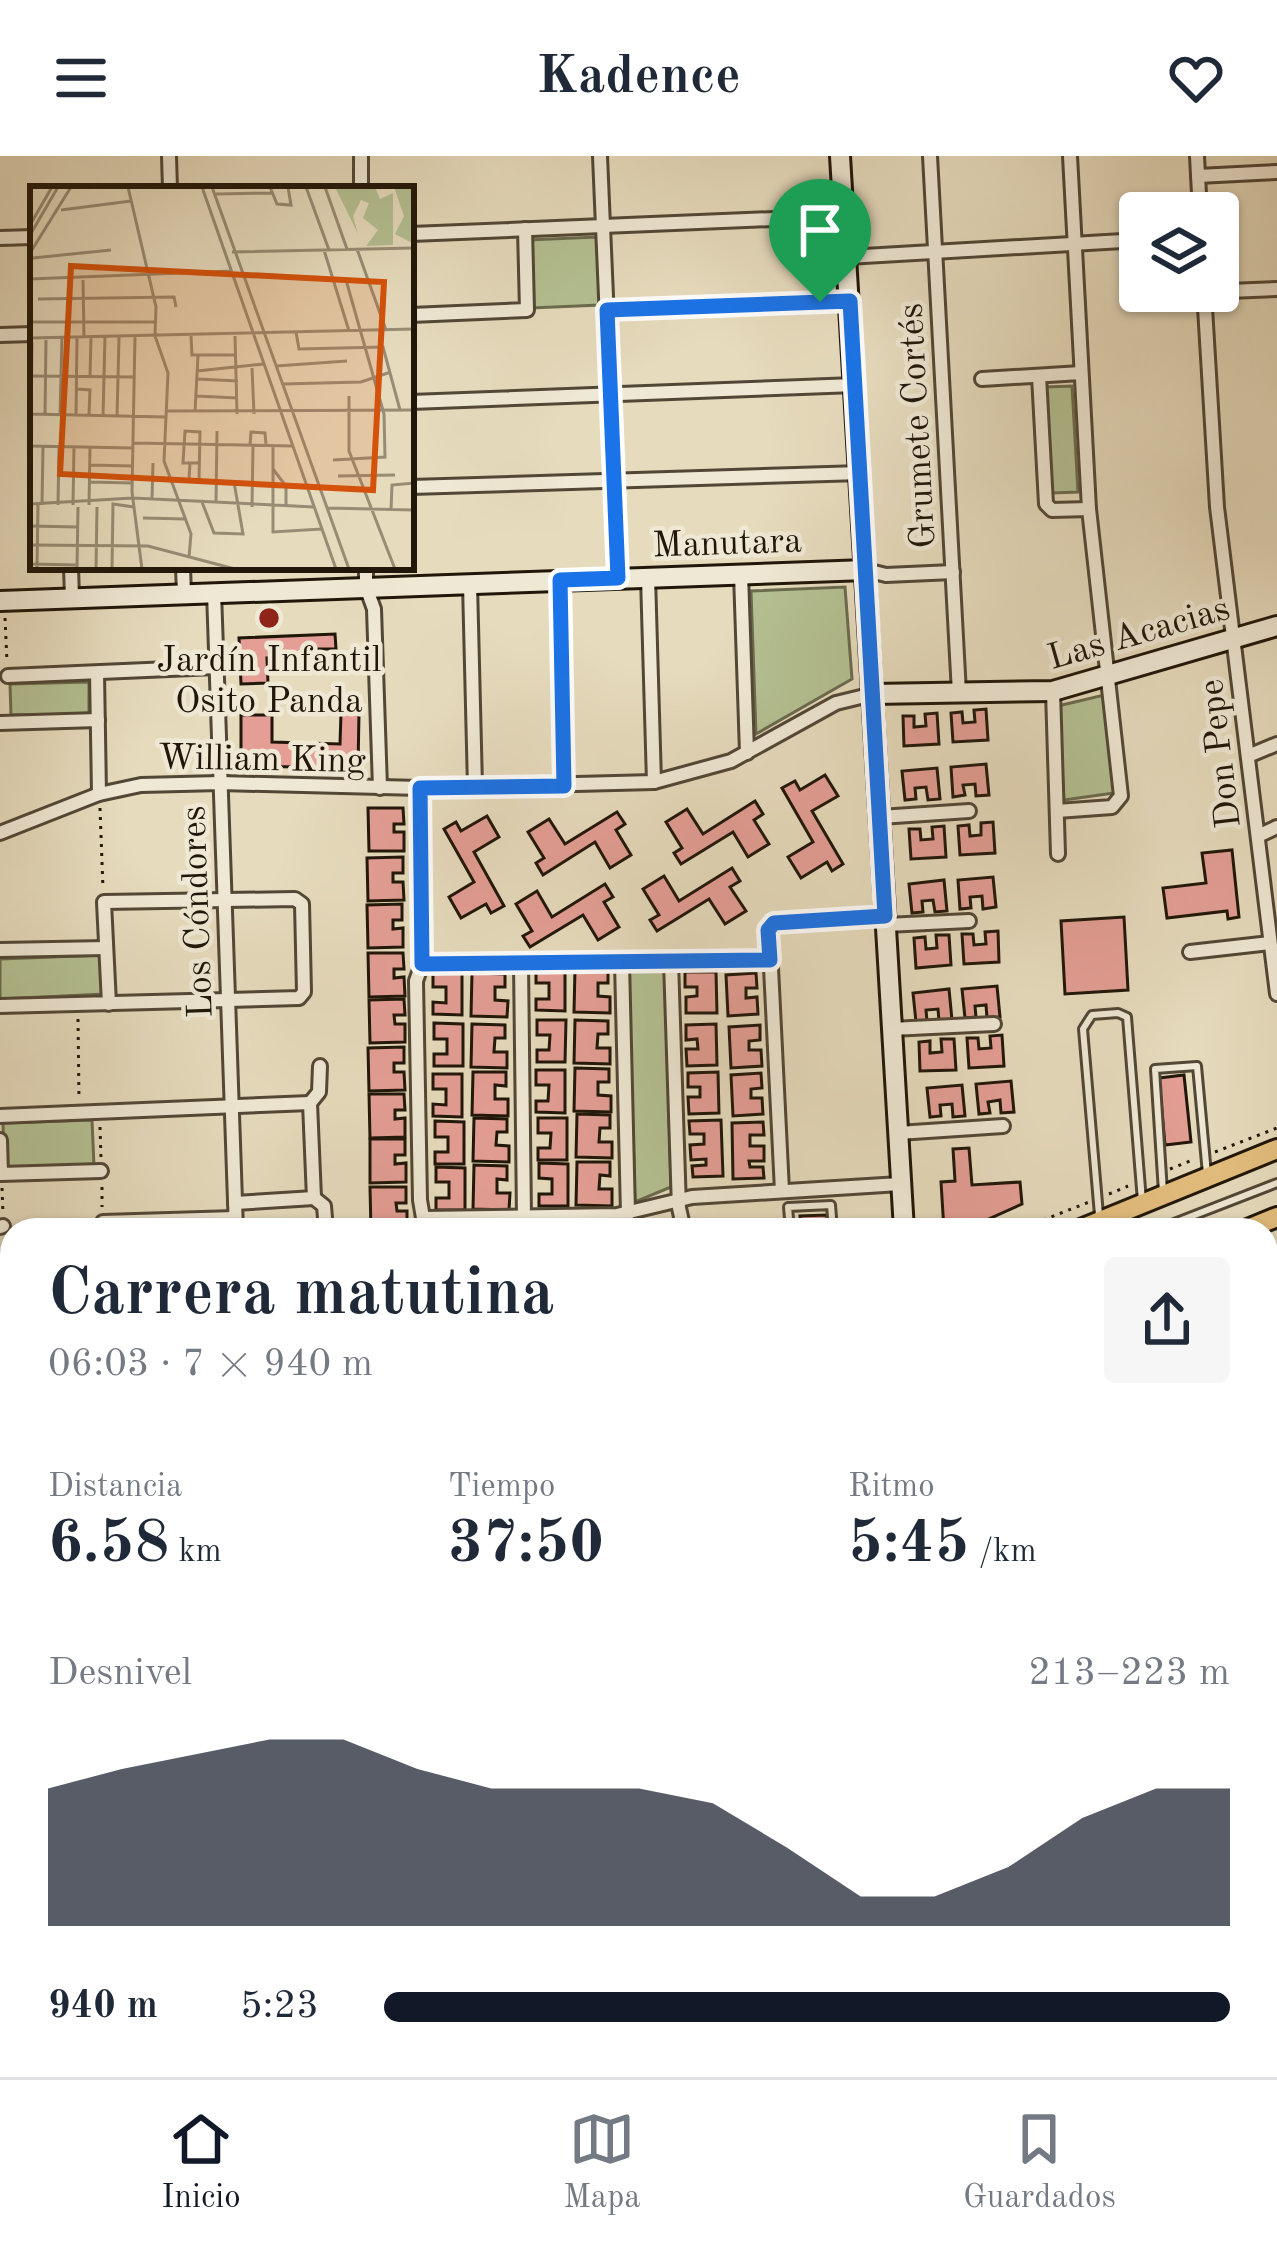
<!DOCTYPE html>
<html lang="es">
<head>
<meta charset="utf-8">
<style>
	:root { --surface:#fff; --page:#f6f6f7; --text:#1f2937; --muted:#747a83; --line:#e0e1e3; --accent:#111827 }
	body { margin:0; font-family:"Old Standard TT",serif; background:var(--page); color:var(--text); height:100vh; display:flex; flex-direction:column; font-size:45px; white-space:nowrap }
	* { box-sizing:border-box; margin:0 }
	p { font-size:39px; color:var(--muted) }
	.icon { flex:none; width:66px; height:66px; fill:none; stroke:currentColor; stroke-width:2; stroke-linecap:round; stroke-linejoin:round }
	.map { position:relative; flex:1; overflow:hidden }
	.panel { position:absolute; left:0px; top:1062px; width:1278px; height:861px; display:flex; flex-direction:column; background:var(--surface); border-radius:36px 36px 0 0; box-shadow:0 3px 9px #0004 }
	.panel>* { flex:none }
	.controls { position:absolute; left:1119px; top:36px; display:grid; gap:24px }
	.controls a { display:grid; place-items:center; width:120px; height:120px; border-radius:12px; background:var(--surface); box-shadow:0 3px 9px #0004; font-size:60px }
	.pin { position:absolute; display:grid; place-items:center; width:102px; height:102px; color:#fff; margin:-123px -51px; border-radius:50% 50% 50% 0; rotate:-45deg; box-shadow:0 0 12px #0007 }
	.pin .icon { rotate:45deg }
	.round { display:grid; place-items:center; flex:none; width:126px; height:126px; border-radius:12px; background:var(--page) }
	.head { display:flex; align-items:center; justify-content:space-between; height:204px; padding:0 48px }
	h1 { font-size:66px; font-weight:700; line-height:90px }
	.metrics { display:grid; grid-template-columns:repeat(3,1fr); gap:18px; height:204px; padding:12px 48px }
	.metrics div { display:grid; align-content:center }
	.metrics b { font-size:60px; font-weight:700 }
	.metrics small { font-size:33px; font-weight:400 }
	.metrics p { font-size:33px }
	.chart { height:336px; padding:24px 48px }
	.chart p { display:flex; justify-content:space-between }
	.chart svg { width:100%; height:216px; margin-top:12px; fill:var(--accent); opacity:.7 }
	ul { padding:0 48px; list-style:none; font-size:39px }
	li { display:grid; grid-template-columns:192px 144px 1fr; align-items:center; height:90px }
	li i { height:30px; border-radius:15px; background:var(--accent) }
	header { display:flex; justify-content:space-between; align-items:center; height:156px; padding:0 48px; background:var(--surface); font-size:54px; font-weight:700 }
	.dock { display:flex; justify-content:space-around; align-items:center; height:168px; border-top:3px solid var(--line); background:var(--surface); font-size:33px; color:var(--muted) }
	.dock a { display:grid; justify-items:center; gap:6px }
	.dock .current { color:var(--accent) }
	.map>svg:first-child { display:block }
</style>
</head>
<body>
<header><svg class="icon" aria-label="menu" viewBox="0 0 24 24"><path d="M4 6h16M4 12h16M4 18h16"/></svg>Kadence<svg class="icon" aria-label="heart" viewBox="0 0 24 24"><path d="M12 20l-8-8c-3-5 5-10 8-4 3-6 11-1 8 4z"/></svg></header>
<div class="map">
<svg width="1277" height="1921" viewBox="0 0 1277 1921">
	<rect width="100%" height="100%" fill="#e6dbbd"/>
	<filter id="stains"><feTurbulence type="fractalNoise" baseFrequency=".00167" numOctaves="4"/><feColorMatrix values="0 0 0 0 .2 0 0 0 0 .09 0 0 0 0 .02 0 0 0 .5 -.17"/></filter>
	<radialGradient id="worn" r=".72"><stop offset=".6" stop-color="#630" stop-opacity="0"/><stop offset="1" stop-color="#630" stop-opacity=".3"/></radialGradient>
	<g fill="#b4c092" stroke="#6a6b4e" stroke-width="3">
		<polygon points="597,81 600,149 531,152 528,84"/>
		<polygon points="1072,230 1078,336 1052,337 1046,231"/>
		<polygon points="845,431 852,523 756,578 751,435"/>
		<polygon points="89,526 89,558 11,559 10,528"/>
		<polygon points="1104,539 1114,637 1064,644 1058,550"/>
		<polygon points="104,799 105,838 0,843 0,803"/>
		<polygon points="628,811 665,811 671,1031 635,1046"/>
		<polygon points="92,964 94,1010 4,1013 3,967"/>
	</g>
	<g fill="#e49e95" stroke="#201609" stroke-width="3">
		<polygon points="335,478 336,493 318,493 319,501 267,502 268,527 241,528 239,482"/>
		<polygon points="986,553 988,584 953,586 951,557 962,556 963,567 975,566 974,554"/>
		<polygon points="341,557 359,557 358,612 241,610 241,559 272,559 272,586 340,588"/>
		<polygon points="937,557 939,588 904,590 903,560 914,560 914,571 926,570 925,558"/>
		<polygon points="986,608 989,639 976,640 975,628 963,629 965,639 953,641 951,611"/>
		<polygon points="937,612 940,643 928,644 926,631 915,632 916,643 905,644 902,615"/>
		<polygon points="825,619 838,640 812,655 843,708 832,715 827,706 801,722 788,701 813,686 782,632 795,625 800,634"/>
		<polygon points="755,645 763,658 754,664 769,688 748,701 733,676 681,708 674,697 682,692 666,666 687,653 703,678"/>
		<polygon points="368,652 403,652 404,668 394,668 394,676 404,676 404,695 369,695"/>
		<polygon points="617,656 625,668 616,674 631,699 610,712 595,686 543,719 536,707 544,702 528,676 549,663 565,688"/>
		<polygon points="487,660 499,681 474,696 504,750 491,757 486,748 461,762 449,741 474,726 444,673 456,666 461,675"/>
		<polygon points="993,666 995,697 960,699 958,670 969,669 970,680 981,679 981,667"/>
		<polygon points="944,670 946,701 911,703 909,673 920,673 921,684 933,683 932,671"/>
		<polygon points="1232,694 1239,761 1228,763 1227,755 1167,762 1163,732 1206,727 1202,697"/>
		<polygon points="403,701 403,717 393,717 393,726 403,726 404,744 368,745 367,702"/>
		<polygon points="732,712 740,725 730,731 746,755 725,768 709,743 657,775 650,764 659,759 643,733 664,720 679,745"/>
		<polygon points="993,721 996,751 983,753 982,740 970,741 971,752 960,753 958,724"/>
		<polygon points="944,724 947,755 935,756 933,744 922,745 923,756 912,757 909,728"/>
		<polygon points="605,728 613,741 604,746 619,771 598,784 583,759 530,791 523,780 532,775 516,748 537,735 552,761"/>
		<polygon points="402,748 402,764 393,764 393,773 403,772 403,791 368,792 367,749"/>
		<polygon points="1124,761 1128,834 1065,838 1061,765"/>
		<polygon points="998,775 999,806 964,808 962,778 973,778 974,789 986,788 985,776"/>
		<polygon points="936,779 949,779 951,809 916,812 914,782 925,781 926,793 937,792"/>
		<polygon points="368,797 403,797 404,813 394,813 394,822 404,821 405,840 369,841"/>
		<polygon points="536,812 565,812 565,855 536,854 536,843 549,843 549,827 536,827"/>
		<polygon points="575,813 608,814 608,827 598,827 598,840 610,841 610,857 574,856"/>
		<polygon points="433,816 462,816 462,859 433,858 433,846 446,847 446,831 433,831"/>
		<polygon points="685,816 716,816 717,857 686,857 686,841 697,840 697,831 685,831"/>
		<polygon points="472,817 505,818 505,831 495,831 495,844 508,845 507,861 471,860"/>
		<polygon points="756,817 757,832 746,832 746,842 757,841 758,858 728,860 726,819"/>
		<polygon points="997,830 1000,861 987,862 986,849 975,850 976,861 965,862 962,833"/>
		<polygon points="949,833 952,864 939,865 938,853 926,854 927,865 916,866 913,837"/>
		<polygon points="404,843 405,859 394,859 395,868 405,868 405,886 370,887 369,844"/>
		<polygon points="537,864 566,864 565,906 537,906 537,894 549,894 550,879 537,879"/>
		<polygon points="575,864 608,865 608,878 598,878 597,892 610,892 610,908 574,907"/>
		<polygon points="434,867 463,868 463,910 434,910 434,898 447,898 447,883 434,883"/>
		<polygon points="472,868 505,869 505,882 495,882 494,896 507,896 507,912 471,911"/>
		<polygon points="716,868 717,909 687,910 686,893 698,893 697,883 686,884 686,869"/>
		<polygon points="760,869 760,884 749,885 749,894 761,894 762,910 731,912 729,871"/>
		<polygon points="1002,879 1004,910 969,912 967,882 978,882 979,893 991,892 990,880"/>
		<polygon points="941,883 954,883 956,914 920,915 919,886 930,885 930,897 942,896"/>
		<polygon points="404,891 404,907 394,907 394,916 404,916 405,934 369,935 368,892"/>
		<polygon points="575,912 609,913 609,926 598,926 598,939 611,940 611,956 574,955"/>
		<polygon points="536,914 565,914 565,957 536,956 536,945 548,945 549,929 536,929"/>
		<polygon points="473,916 506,916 506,930 495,929 495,943 508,943 508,960 472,959"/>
		<polygon points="718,916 719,957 689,958 688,941 700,941 700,931 688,931 688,917"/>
		<polygon points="761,917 762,932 751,933 751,942 762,942 763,958 733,960 731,919"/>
		<polygon points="433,918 462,918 462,961 433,960 433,948 446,949 446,933 433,933"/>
		<polygon points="1184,919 1191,986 1165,989 1159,922"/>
		<polygon points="1011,925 1014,956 1001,957 1000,944 988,946 990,957 979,958 976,928"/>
		<polygon points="962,929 965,960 953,961 952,948 940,949 941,960 930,961 927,932"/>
		<polygon points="369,938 404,938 405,954 395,954 395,963 405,962 405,981 370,982"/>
		<polygon points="577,958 610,959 610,972 600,972 599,986 612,986 612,1002 576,1001"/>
		<polygon points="474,962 507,963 507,976 497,976 496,989 509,990 509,1006 473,1005"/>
		<polygon points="538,962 567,962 567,1004 538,1004 538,992 550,992 551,977 538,977"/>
		<polygon points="721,964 723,1020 693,1021 692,1010 706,1009 706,1003 691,1004 690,989 704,988 704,978 690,978 689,965"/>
		<polygon points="435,965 464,966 464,1008 435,1008 435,996 448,996 448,981 435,981"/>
		<polygon points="763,966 764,979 750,979 750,990 764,990 764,1005 749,1005 750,1011 763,1011 764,1022 733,1023 732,967"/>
		<polygon points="370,983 405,983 405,999 395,999 395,1008 406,1007 406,1026 370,1027"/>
		<polygon points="969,992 972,1029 1020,1026 1022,1048 964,1074 944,1074 941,1026 955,1025 953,993"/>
		<polygon points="577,1006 610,1006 610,1020 600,1019 599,1033 612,1033 612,1050 576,1049"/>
		<polygon points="539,1007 568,1008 568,1050 539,1050 539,1038 552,1038 552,1023 539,1022"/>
		<polygon points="474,1009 507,1010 507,1024 497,1023 497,1037 510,1037 509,1054 473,1053"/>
		<polygon points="436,1011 465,1012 465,1054 436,1054 436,1042 449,1042 449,1026 436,1026"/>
		<polygon points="370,1031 406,1031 406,1047 396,1047 397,1055 407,1055 407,1074 371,1074"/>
		<polygon points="827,1059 827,1074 801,1074 800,1060"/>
		<polygon points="1277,1098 1277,1259 1266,1260 1266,1103"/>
		<polygon points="1277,1317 1277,1356 1266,1357 1266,1318"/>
		<polygon points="0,1639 12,1664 12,1672 0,1677"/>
	</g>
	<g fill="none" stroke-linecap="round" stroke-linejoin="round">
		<defs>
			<g id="lane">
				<polyline points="1163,1036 1155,913 1197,910 1207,1018"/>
				<polyline points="1099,1059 1083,873 1092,859 1118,857 1127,861 1142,1045"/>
				<polyline points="790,1074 788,1051 831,1049 833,1074"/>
				<polyline points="1156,1074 1277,1027"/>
				<polyline points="1266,1303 1277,1302"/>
				<polyline points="1266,1507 1277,1504"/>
				<polyline points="0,1561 12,1556"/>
			</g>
			<g id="street">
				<polyline points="169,0 170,33"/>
				<polyline points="361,0 361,33"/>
				<polyline points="600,0 618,422"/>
				<polyline points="930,0 959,537"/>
				<polyline points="1197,0 1200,57"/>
				<polyline points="1198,20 1277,16"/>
				<polyline points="411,78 845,60"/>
				<polyline points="0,82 33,81"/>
				<polyline points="847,101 1140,84"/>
				<polyline points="1204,135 1217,351 1277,838"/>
				<polyline points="1204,136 1277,133"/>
				<polyline points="607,154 850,145"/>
				<polyline points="411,159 527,154 525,73"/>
				<polyline points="0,179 33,178"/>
				<polyline points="1039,220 1046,348 1052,354 1089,353"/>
				<polyline points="982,223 1081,217"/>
				<polyline points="411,246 855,229"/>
				<polyline points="411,331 861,317"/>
				<polyline points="71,411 72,442"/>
				<polyline points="183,411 184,438"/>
				<polyline points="366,411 366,431 374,453 380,632"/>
				<polyline points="866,414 886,419 953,416"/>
				<polyline points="741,418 747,597"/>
				<polyline points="648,421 654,626"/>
				<polyline points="560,424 564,630"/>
				<polyline points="470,428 475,631"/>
				<polyline points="214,436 236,1074"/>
				<polyline points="97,517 99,638"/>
				<polyline points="8,520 216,511"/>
				<polyline points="1053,535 1058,698"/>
				<polyline points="0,567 98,564"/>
				<polyline points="1248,600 1277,588"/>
				<polyline points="420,632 422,808 416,825 420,1044 425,1074"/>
				<polyline points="1057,655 1112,651 1121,640 1089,353 1070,0"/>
				<polyline points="880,661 969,655"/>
				<polyline points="0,677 99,638 141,629 220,627 420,632 654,626 731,605 836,547 873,538"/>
				<polyline points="1258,680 1277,671"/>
				<polyline points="886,769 969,765"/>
				<polyline points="0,794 106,792"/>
				<polyline points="1190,796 1270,787"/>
				<polyline points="671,805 679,1052 684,1074"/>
				<polyline points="622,806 628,1058"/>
				<polyline points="521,807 524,1061"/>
				<polyline points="422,808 770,804"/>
				<polyline points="0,850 299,842 304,836 302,748 295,743 104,746 109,848"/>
				<polyline points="891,873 994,868"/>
				<polyline points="310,947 314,1042"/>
				<polyline points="310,947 319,936 320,910"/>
				<polyline points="0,960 310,947"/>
				<polyline points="898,977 1003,970"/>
				<polyline points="0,984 1,1018 101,1015"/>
				<polyline points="782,1035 769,771 778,767 885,760"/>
				<polyline points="314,1042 324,1050 326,1074"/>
				<polyline points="235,1047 314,1042"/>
				<polyline points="425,1062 617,1059 692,1041 900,1028"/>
				<polyline points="103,1066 235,1062"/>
				<polyline points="0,1071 3,1070"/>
				<polyline points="5,1119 12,1119"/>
				<polyline points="0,1178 12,1177"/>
				<polyline points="0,1286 12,1286"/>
				<polyline points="0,1344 12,1343"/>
				<polyline points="1266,1692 1277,1687"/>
				<polyline points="0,1865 12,1860"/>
				<polyline points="89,1911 90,1921"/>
				<polyline points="189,1911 190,1921"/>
				<polyline points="698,1911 702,1921"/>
				<polyline points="880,1911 880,1921"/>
				<polyline points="1176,1911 1179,1921"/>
				<polyline points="609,1921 634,1911"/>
			</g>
			<g id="secondary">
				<polyline points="840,0 904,1074"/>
				<polyline points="0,445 866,414"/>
				<polyline points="873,538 1053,535 1277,470"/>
				<polyline points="1266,1603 1277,1599"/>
				<polyline points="1266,1833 1277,1829"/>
				<polyline points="486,1911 487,1921"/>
				<polyline points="985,1911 986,1921"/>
				<polyline points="1060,1921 1083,1911"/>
			</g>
			<g id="primary">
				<polyline points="1078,1074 1277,993"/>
				<polyline points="1245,1074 1277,1061"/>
				<polyline points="0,1514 12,1509"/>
				<polyline points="0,1591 12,1586"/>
			</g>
		</defs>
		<use href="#lane" stroke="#524736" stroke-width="12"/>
		<use href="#street" stroke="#524736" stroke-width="18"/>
		<use href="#secondary" stroke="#201609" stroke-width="24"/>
		<use href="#primary" stroke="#201609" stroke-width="24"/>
		<g stroke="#201609" stroke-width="3" stroke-dasharray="3 6" stroke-linecap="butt">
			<polyline points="5,462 7,506"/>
			<polyline points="100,652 103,733"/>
			<polyline points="78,863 79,944"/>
			<polyline points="100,971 101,1003"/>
			<polyline points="1215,996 1277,972"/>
			<polyline points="1170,1013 1195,1003"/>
			<polyline points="102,1031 102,1051"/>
			<polyline points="2,1032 3,1058"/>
			<polyline points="1109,1038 1128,1030"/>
			<polyline points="1018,1074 1089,1046"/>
			<polyline points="4,1086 4,1106"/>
			<polyline points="5,1134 6,1160"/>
		</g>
		<use href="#lane" stroke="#efe8d4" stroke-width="6"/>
		<use href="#street" stroke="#efe8d4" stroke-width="12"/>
		<use href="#secondary" stroke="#efe8d4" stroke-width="18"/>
		<use href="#primary" stroke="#e3be7e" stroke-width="18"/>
		<defs>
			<polyline id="rail" points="0,1536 12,1531"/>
		</defs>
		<use href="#rail" stroke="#201609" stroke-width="9"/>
		<use href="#rail" stroke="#efe8d4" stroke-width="4.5" stroke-dasharray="14" stroke-linecap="butt"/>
	</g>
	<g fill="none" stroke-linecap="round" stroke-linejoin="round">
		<defs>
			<polygon id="route" points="850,145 885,760 774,767 768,774 770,804 422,808 420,632 564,630 560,424 618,422 607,154"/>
		</defs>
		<use href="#route" stroke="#fff" stroke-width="24"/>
		<use href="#route" stroke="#1a73e8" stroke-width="15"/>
	</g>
	<circle fill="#8f2418" stroke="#efe8d4" stroke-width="4.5" cx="269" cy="462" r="12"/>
	<g text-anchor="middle" stroke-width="9" stroke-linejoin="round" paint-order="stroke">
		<g font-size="36" fill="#201609" stroke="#efe8d4">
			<text transform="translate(915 270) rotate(-93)" y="13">Grumete Cortés</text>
			<text transform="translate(727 385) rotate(-2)" y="13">Manutara</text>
			<text transform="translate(1138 475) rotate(-16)" y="13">Las Acacias</text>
			<text transform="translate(1218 598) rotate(-97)" y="13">Don Pepe</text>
			<text transform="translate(262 601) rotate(1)" y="13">William King</text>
			<text transform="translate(195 756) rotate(-92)" y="13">Los Cóndores</text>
		</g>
		<g font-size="36" fill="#201609" stroke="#efe8d4">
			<text x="269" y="515">Jardín Infantil<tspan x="269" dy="41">Osito Panda</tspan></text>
		</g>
	</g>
	<g transform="translate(30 30)">
		<rect width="384" height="384" fill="#e6dbbd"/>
		<path d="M 305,1 L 345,1 L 350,13 L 363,7 L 363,59 L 336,60 L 348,44 L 333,32 L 339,17 L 331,14 L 323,30 L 328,48 ZM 364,1 L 384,1 L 384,58 L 365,48 L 374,30 Z" fill="#b4c092"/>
		<path fill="none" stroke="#978c75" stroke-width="3" d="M 98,1 L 126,121 L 125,150M 172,1 L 306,383M 182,1 L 319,383M 240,1 L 247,18 L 261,19 L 258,1M 276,1 L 299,64M 295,1 L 317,63M 186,8 L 243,7M 31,24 L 101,15M 0,39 L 22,1M 0,49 L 28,1M 327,63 L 356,144M 294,64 L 319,145M 202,66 L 384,62M 0,67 L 41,1M 3,72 L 81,64M 0,93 L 201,85M 53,94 L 54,151M 8,113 L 144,111 L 146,121M 0,136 L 126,136M 266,146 L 269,163 L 353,161 L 370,224M 105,150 L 102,306 L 112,383M 125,150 L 138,187 L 134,275 L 161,348 L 159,371M 161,150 L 162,169 L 205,169M 205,150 L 207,228M 0,152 L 384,143M 246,180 L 317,175M 222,182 L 224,228M 167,185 L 234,178M 0,190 L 104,191M 60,190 L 61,152M 167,193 L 208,195M 253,198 L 331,196 L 361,186M 46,203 L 60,204 L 59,228M 166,210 L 207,212M 319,210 L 319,265 L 365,383M 137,225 L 384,224M 165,226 L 168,170M 0,228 L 136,231M 1,228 L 2,156M 15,228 L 16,154M 30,229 L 32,151M 46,230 L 47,151M 73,231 L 75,150M 87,231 L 89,151M 104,257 L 262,260M 220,259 L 221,246 L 235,247 L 236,258M 243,259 L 243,346 L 292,343M 0,260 L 103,262M 303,274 L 355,271 L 354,228 L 316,94M 160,277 L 159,294 L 167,296 L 169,295 L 170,246 L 155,245 L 153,277 L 169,277M 59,279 L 103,280M 243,283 L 256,300 L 256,321M 308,290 L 365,289M 59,296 L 102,297M 122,313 L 123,277M 172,316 L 184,347 L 213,348 L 204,296M 186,317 L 187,245M 0,318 L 103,312 L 284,321M 12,319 L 13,260M 28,319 L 29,260M 43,319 L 44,261M 59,319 L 60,261M 222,321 L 223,259M 298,322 L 384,324M 361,324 L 362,299 L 384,297M 113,332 L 156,333M 0,340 L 48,341M 0,359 L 118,360 L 205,383M 0,378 L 47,379M 7,383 L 8,319M 47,383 L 48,321M 66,383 L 67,321M 82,383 L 83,318 L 104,321"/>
		<path fill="#d4520c" fill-opacity="0.15" stroke="#d4520c" stroke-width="6" d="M 41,80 L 354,96 L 343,304 L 30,288 Z"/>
		<rect width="384" height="384" fill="none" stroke="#201609" stroke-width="6"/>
	</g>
	<rect width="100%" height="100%" filter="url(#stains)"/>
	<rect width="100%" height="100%" fill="url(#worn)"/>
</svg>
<div class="controls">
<a><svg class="icon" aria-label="layers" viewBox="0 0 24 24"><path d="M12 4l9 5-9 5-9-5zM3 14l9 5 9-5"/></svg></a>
</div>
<div class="pin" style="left:820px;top:146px;background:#1e9e55"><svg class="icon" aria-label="arrive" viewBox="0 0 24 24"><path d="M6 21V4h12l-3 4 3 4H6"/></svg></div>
<section class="panel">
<div class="head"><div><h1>Carrera matutina</h1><p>06:03 · 7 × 940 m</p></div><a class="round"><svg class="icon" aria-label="share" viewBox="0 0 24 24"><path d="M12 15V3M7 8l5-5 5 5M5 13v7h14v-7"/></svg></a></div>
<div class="metrics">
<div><p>Distancia</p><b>6.58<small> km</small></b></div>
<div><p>Tiempo</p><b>37:50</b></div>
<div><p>Ritmo</p><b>5:45<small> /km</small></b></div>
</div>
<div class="chart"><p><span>Desnivel</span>213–223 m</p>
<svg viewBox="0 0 160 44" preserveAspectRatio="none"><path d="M0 44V16L10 12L20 9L30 6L40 6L50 12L60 16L70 16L80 16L90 19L100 28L110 38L120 38L130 32L140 22L150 16L160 16V44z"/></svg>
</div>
<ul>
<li><b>940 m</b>5:23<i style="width:100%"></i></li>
</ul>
</section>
</div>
<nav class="dock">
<a class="current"><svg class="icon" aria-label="home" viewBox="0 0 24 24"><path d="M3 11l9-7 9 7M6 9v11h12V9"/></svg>Inicio</a>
<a><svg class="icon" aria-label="map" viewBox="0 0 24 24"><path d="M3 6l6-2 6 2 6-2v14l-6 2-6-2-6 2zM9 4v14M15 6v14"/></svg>Mapa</a>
<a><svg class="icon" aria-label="saved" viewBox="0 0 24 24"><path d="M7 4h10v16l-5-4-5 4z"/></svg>Guardados</a>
</nav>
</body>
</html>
